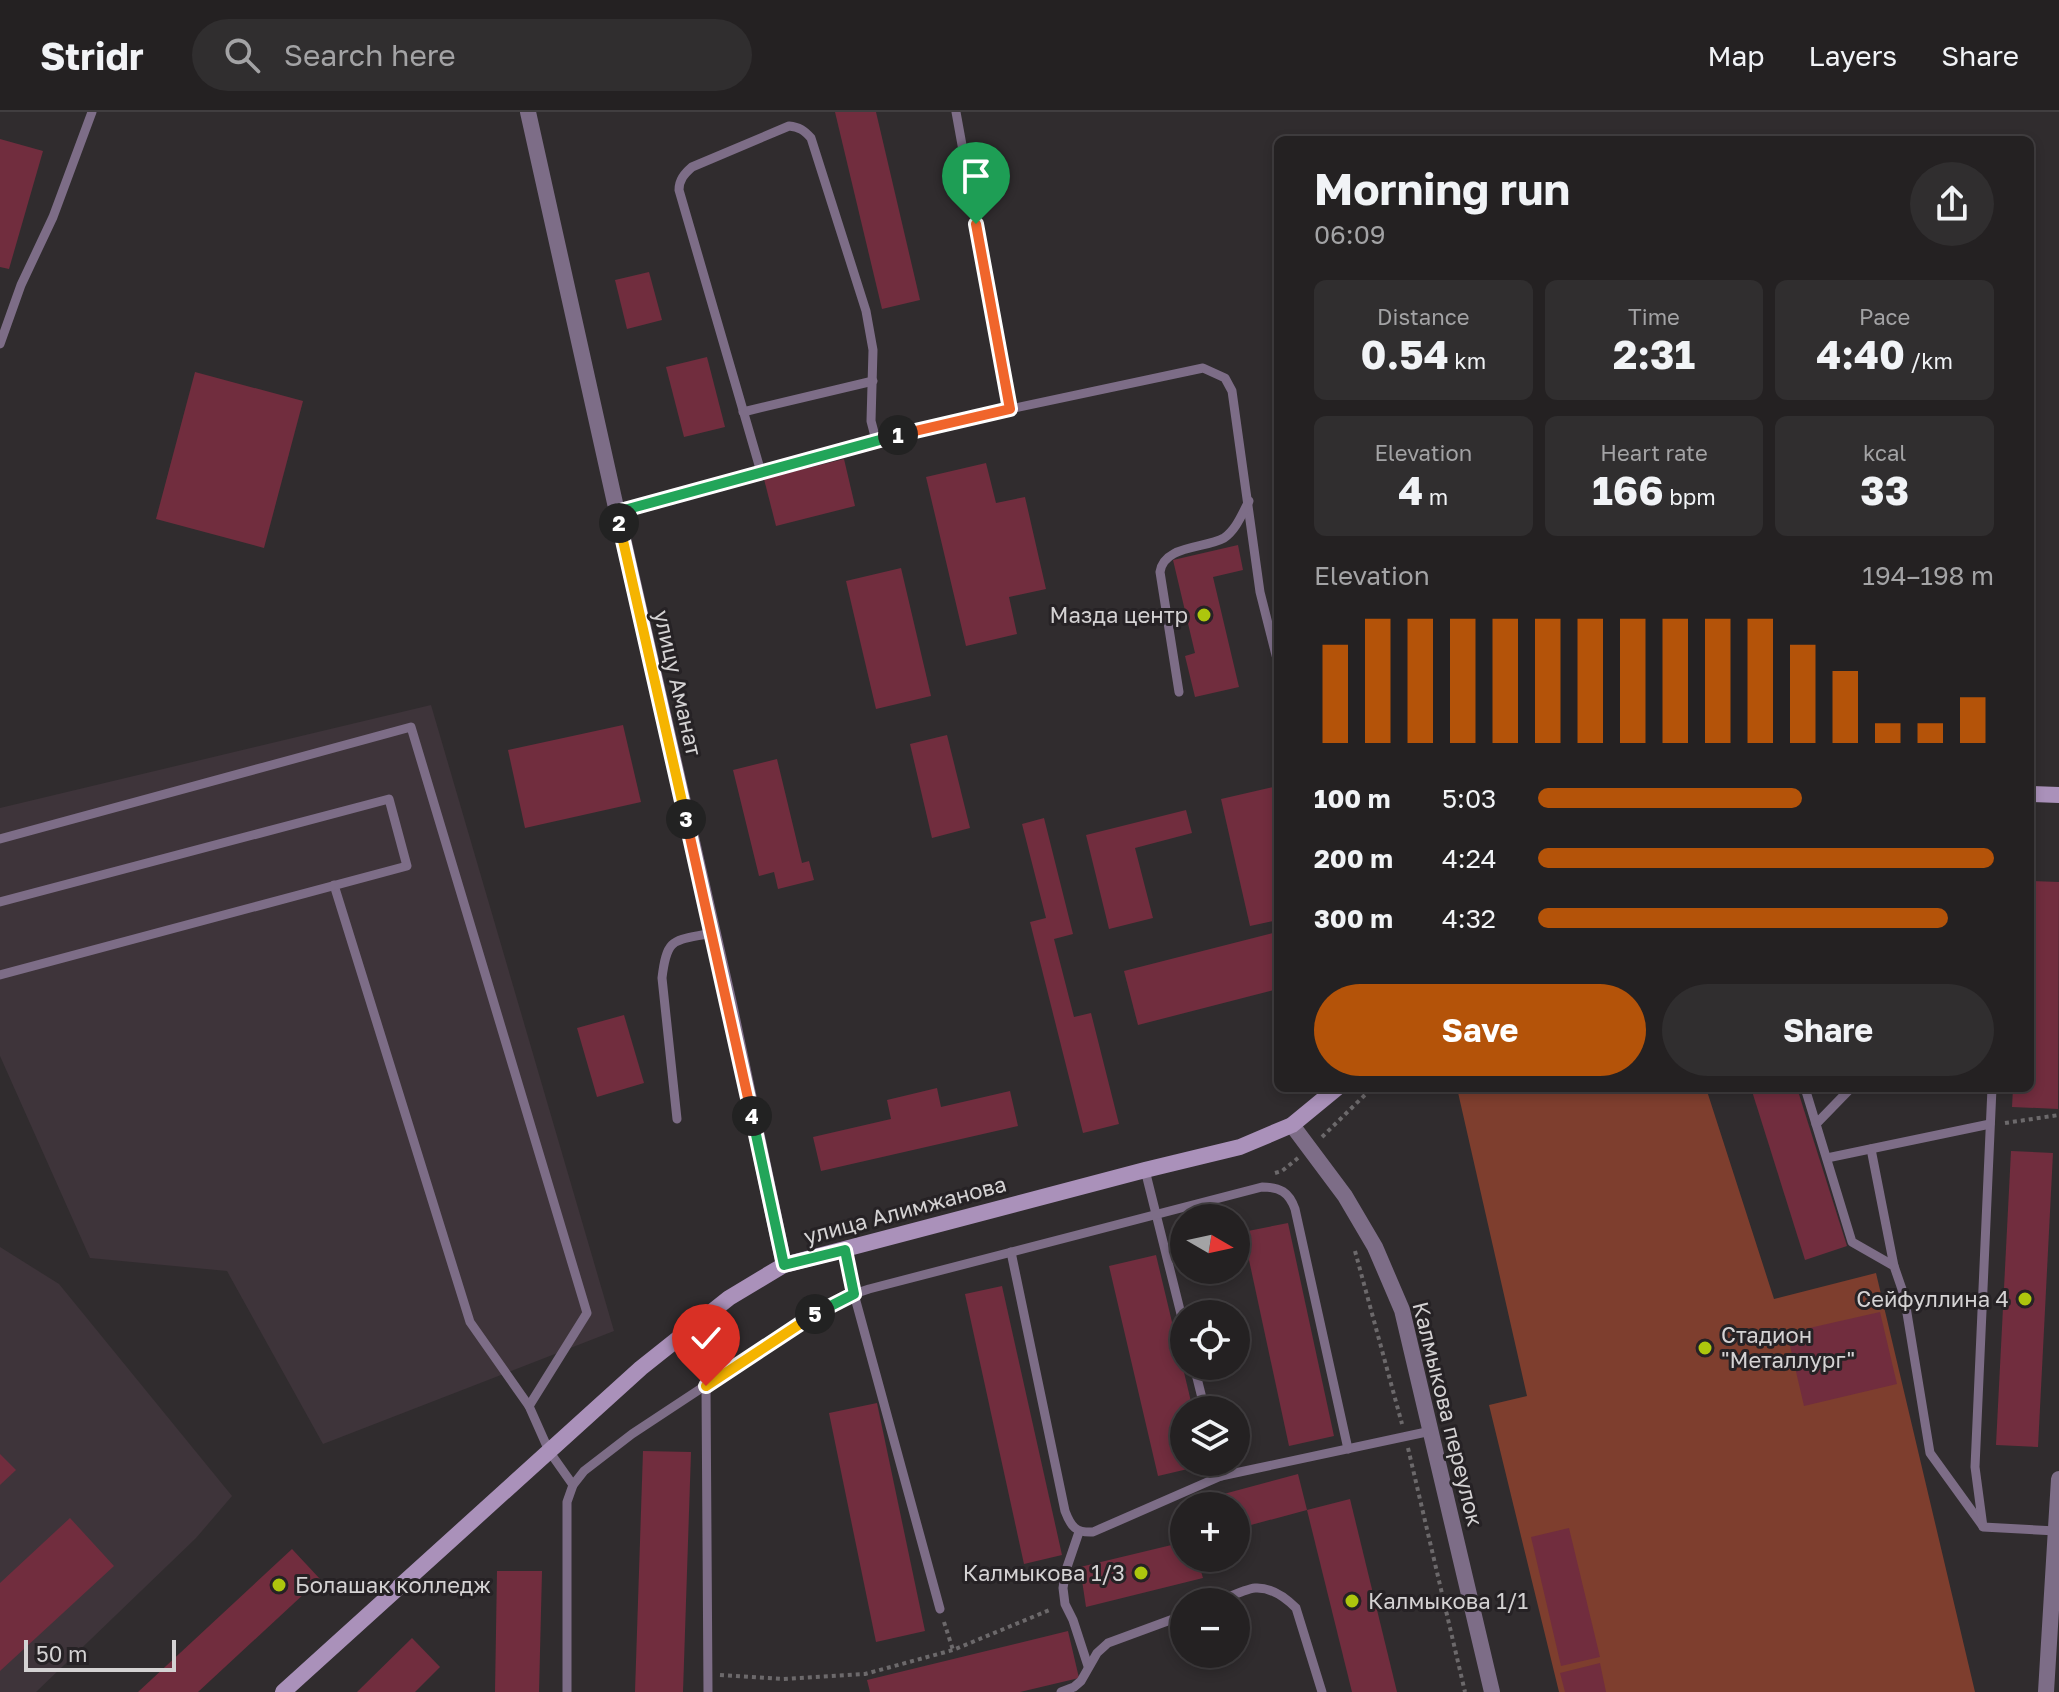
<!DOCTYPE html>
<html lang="en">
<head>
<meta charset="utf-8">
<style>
	:root { --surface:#242122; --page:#302e2f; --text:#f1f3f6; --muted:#a3a3a5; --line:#413e40; --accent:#b45309 }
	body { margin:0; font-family:"Golos Text",sans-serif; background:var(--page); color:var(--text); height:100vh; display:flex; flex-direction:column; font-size:30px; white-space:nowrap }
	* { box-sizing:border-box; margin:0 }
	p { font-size:26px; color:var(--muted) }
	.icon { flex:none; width:44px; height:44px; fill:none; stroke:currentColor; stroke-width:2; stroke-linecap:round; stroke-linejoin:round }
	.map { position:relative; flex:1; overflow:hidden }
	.sheet { position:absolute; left:1274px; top:24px; width:760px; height:956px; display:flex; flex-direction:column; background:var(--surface); border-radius:12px; box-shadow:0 4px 12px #0003,0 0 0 2px var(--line) }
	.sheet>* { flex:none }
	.needle { width:52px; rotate:99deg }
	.tools { position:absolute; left:1170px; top:1092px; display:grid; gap:16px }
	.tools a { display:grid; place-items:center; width:80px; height:80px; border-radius:50%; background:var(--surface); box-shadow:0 4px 12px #0003,0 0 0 2px var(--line); font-size:40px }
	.scale { position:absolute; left:24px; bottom:20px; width:152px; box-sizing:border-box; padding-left:8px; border:4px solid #d4d2d3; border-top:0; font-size:22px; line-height:28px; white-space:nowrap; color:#d4d2d3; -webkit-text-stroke:6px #262225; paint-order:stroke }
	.pin { position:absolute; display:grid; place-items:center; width:68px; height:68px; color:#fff; margin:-82px -34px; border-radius:50% 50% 50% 0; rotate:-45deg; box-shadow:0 0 8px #0007 }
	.pin .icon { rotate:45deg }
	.km { position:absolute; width:40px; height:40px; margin:-20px; border-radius:50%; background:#222; color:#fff; font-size:22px; line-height:40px; text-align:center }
	.round { display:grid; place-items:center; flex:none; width:84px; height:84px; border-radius:42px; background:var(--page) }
	.overview { display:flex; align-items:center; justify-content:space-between; height:136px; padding:0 40px }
	h1 { font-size:44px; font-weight:700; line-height:60px }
	.metrics { display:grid; grid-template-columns:repeat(3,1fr); gap:12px; height:136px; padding:8px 40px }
	.metrics div { display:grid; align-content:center; border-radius:12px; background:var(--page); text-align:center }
	.metrics b { font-size:40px; font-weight:700 }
	.metrics small { font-size:22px; font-weight:400 }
	.metrics p { font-size:22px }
	.chart { height:224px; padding:16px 40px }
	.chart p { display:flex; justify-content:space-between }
	.chart svg { width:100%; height:144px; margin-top:8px; stroke:var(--accent); stroke-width:6 }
	.primary-button { display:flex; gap:16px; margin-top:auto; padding:16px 40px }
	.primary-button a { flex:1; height:92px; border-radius:48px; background:var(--accent); color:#fff; font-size:32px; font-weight:700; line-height:92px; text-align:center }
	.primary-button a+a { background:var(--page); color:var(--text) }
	ul { padding:0 40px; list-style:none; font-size:26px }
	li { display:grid; grid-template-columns:128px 96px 1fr; align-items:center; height:60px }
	li i { height:20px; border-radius:10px; background:var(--accent) }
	header { display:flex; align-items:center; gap:48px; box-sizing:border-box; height:112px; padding:0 40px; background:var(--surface); border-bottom:2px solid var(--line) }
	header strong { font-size:38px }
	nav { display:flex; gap:44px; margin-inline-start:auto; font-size:28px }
	.search { width:560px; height:72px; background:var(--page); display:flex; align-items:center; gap:20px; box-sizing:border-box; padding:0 28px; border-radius:44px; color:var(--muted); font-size:30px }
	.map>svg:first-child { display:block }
</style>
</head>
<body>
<header>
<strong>Stridr</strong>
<div class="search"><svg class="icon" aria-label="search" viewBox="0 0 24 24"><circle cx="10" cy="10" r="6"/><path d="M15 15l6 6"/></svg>Search here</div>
<nav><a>Map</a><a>Layers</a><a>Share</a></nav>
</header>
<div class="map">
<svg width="2059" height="1580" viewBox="0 0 2059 1580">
	<rect width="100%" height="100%" fill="#302c2e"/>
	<g fill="#3e343a">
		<polygon points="431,593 614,1219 323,1332 227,1159 90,1146 0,944 0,696"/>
		<polygon points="0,1135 59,1172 232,1384 196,1426 36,1580 0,1580"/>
	</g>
	<polygon fill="#7e3e2e" points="1457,976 1706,976 1774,1187 1876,1161 1975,1580 1559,1580 1489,1293 1527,1284"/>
	<g fill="#712d3e">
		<polygon points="835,0 876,0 920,188 882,197"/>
		<polygon points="0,27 43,39 9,157 0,155"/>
		<polygon points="649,160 662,208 627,217 615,168"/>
		<polygon points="707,245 725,315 684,325 666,255"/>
		<polygon points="195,260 303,289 264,436 156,407"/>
		<polygon points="844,347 855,394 776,414 764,367"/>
		<polygon points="986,351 996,391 1025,385 1046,477 1009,485 1017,522 966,534 926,365"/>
		<polygon points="1238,433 1243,458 1213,465 1239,575 1195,585 1185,544 1195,541 1173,448"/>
		<polygon points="901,456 931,584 876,597 846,469"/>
		<polygon points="623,613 641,690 525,716 508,638"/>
		<polygon points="947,623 970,716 932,726 910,632"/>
		<polygon points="777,647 802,751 809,749 814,768 778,777 774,760 759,764 733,658"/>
		<polygon points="1278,674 1278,808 1250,814 1221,687"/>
		<polygon points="1186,698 1192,721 1135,736 1153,806 1109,817 1086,723"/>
		<polygon points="1044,706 1073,822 1054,827 1074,905 1091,901 1119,1012 1083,1021 1030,810 1046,806 1022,712"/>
		<polygon points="2030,769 2059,770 2058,997 2012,995 2013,976 2030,976"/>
		<polygon points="1273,821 1278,842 1278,877 1138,913 1124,859"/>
		<polygon points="624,903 644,971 597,985 577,916"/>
		<polygon points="937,976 941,995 1010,979 1018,1014 821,1059 813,1025 891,1007 887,988"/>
		<polygon points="1751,976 1797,976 1847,1134 1805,1148"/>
		<polygon points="2011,1039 2053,1041 2038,1335 1996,1333"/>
		<polygon points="1288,1111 1334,1324 1289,1334 1243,1120"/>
		<polygon points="1156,1143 1193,1298 1184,1298 1184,1350 1205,1350 1205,1353 1158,1364 1109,1154"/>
		<polygon points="1002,1174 1062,1443 1024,1452 965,1182"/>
		<polygon points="1880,1200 1897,1272 1804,1294 1787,1221"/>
		<polygon points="877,1291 925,1519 876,1530 829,1301"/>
		<polygon points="643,1339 691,1340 683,1580 635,1580"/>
		<polygon points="0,1342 16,1358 0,1373"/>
		<polygon points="1298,1362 1307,1398 1236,1417 1236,1394 1179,1394"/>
		<polygon points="1350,1387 1397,1580 1352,1580 1307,1398"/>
		<polygon points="70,1406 114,1454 0,1559 0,1471"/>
		<polygon points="1569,1416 1600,1545 1561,1554 1531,1425"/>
		<polygon points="1184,1430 1184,1446 1197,1446 1203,1466 1086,1495 1080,1455"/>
		<polygon points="292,1437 320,1467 198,1580 138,1580"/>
		<polygon points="497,1459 542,1459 539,1580 495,1580"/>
		<polygon points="1068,1519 1079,1566 1020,1580 870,1580 867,1568"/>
		<polygon points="412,1526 440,1555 415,1580 357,1580"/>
		<polygon points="1600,1551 1606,1580 1565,1580 1560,1561"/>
	</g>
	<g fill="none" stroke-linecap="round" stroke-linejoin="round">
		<g stroke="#6c696b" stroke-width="4" stroke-dasharray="4 4" stroke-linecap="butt">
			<polyline points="2005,1011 2059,1003"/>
			<polyline points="1322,1025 1372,976"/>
			<polyline points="1275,1061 1282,1059 1298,1046"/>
			<polyline points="1355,1139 1402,1312"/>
			<polyline points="1408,1336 1465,1580"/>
			<polyline points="944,1510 953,1538"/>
			<polyline points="720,1563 782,1567 865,1562 953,1538 1052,1497"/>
		</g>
		<g stroke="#7d6d87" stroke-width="9">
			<polyline points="956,0 1010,297"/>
			<polyline points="0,232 21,173 53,105 92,0"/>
			<polyline points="743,300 873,269"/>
			<path d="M 761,360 L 679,78 C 679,68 684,62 692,55 L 789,14 C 799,15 804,18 811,26 L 866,199 L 873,238 L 871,309 L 876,328"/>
			<polyline points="617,400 876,328 1010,297 1203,256 1225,266 1232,279 1260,480 1278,551"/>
			<path d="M 1179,580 L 1160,460 C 1164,433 1204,437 1224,426 C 1236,418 1242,402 1249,389"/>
			<polyline points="0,727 411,615 587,1201 529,1294 549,1339 573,1373"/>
			<polyline points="334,773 470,1210 529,1294"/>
			<polyline points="0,790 389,687 407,754 0,863"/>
			<polyline points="1805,976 1852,1130 1894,1154 1904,1183 1930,1341 1982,1413"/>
			<polyline points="1992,976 1975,1355 1983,1415 2056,1419"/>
			<path d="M 677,1007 L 662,866 C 667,824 674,829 712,821"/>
			<polyline points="1816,1012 1851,976"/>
			<polyline points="1871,1037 1894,1154"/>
			<polyline points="1827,1046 1990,1012"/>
			<polyline points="1145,1058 1184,1214"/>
			<polyline points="845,1138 854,1182 940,1497"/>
			<path d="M 1011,1140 L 1065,1399 C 1071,1415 1076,1421 1093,1420 L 1221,1364 L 1431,1319"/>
			<polyline points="1194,1254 1205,1298"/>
			<polyline points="706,1274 708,1580"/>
			<polyline points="1218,1350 1221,1364"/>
			<polyline points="1079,1420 1066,1458 1063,1476 1065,1492 1073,1508 1088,1554"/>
			<path d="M 1217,1490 C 1227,1486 1245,1477 1255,1476 C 1271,1475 1286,1486 1296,1496 L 1322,1580"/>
			<path d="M 567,1580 L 567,1390 L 573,1373 L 584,1359 L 632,1322 L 823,1196 L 842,1186 L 869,1177 L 1262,1075 C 1280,1075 1289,1080 1295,1097 L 1348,1337"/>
			<polyline points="1061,1580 1074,1575 1081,1569 1097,1541 1108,1531 1184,1503"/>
		</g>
		<g stroke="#7d6d87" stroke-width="16">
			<polyline points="528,0 617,400 729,892 784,1153"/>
			<polyline points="1292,1013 1345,1084 1375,1135 1402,1198 1492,1580"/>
			<polyline points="2046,1580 2059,1367"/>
		</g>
		<g stroke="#aa91ba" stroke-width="16">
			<polyline points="2030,682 2059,683"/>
			<polyline points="283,1580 641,1256 729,1186 784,1153 1145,1058 1240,1035 1292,1013 1337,976"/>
		</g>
	</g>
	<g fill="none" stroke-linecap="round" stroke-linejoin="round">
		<defs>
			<polyline id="split-1" points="898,323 1010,297 976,112"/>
			<polyline id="split-2" points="619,411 617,400 898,323"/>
			<polyline id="split-3" points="619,411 686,707"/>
			<polyline id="split-4" points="686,707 752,1004"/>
			<polyline id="split-5" points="752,1004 784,1153 845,1138 854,1182 815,1202"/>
			<polyline id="split-6" points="706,1274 815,1202"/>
		</defs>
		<use href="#split-1" stroke="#fff" stroke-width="16"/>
		<use href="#split-2" stroke="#fff" stroke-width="16"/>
		<use href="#split-3" stroke="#fff" stroke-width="16"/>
		<use href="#split-4" stroke="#fff" stroke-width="16"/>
		<use href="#split-5" stroke="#fff" stroke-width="16"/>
		<use href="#split-6" stroke="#fff" stroke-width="16"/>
		<use href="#split-1" stroke="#f0652b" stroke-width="10"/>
		<use href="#split-2" stroke="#22a559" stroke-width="10"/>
		<use href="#split-3" stroke="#f5b400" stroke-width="10"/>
		<use href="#split-4" stroke="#f0652b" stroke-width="10"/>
		<use href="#split-5" stroke="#22a559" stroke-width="10"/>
		<use href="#split-6" stroke="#f5b400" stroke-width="10"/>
	</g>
	<g fill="#adc60d" stroke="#262225" stroke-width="3">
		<circle cx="1204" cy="503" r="8"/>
		<circle cx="2025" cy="1187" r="8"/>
		<circle cx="1705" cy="1236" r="8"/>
		<circle cx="1141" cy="1461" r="8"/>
		<circle cx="279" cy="1473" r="8"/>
		<circle cx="1352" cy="1489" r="8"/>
	</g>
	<g text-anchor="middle" stroke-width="6" stroke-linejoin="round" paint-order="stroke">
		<g font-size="22" fill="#d4d2d3" stroke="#262225" text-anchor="end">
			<text x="1188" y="511">Мазда центр</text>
			<text x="2009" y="1195">Сейфуллина 4</text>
			<text x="1721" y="1231" text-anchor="start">Стадион<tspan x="1721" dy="25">"Металлург"</tspan></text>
			<text x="1125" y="1469">Калмыкова 1/3</text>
			<text x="295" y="1481" text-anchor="start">Болашак колледж</text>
			<text x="1368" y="1497" text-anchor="start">Калмыкова 1/1</text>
		</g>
		<g font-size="22" fill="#d4d2d3" stroke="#262225">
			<text transform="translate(678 571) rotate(77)" y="8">улицу Аманат</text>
			<text transform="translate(905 1098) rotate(-15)" y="8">улица Алимжанова</text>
			<text transform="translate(1448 1302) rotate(76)" y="8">Калмыкова переулок</text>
		</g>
	</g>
</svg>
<div class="tools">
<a><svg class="needle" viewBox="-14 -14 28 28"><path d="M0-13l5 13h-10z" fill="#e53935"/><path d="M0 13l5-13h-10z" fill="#a3a3a5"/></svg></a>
<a><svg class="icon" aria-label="locate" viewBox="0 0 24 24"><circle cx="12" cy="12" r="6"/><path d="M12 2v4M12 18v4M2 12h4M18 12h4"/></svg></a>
<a><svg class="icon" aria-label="layers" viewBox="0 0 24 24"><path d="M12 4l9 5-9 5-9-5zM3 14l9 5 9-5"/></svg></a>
<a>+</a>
<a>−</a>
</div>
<div class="scale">50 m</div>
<div class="pin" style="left:976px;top:112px;background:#1e9e55"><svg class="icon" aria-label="arrive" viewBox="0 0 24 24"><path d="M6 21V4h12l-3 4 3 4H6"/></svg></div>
<div class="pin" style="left:706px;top:1274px;background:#d93025"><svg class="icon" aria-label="check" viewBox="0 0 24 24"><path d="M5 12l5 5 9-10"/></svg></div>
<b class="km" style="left:898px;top:323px">1</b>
<b class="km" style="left:619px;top:411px">2</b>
<b class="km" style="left:686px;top:707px">3</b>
<b class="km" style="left:752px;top:1004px">4</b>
<b class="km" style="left:815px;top:1202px">5</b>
<section class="sheet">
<div class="overview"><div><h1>Morning run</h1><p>06:09</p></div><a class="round"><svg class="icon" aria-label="share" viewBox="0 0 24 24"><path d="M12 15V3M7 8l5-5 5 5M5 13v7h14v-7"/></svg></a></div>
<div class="metrics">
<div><p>Distance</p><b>0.54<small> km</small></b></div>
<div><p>Time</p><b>2:31</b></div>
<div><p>Pace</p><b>4:40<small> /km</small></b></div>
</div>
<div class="metrics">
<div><p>Elevation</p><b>4<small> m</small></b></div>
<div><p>Heart rate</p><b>166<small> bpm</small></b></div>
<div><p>kcal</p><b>33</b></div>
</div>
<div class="chart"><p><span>Elevation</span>194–198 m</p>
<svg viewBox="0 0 160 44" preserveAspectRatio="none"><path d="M5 44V14M15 44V6M25 44V6M35 44V6M45 44V6M55 44V6M65 44V6M75 44V6M85 44V6M95 44V6M105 44V6M115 44V14M125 44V22M135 44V38M145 44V38M155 44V30"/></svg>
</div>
<ul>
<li><b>100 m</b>5:03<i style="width:58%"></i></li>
<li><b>200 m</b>4:24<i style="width:100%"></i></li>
<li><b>300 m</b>4:32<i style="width:90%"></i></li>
</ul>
<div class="primary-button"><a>Save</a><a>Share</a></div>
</section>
</div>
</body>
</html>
